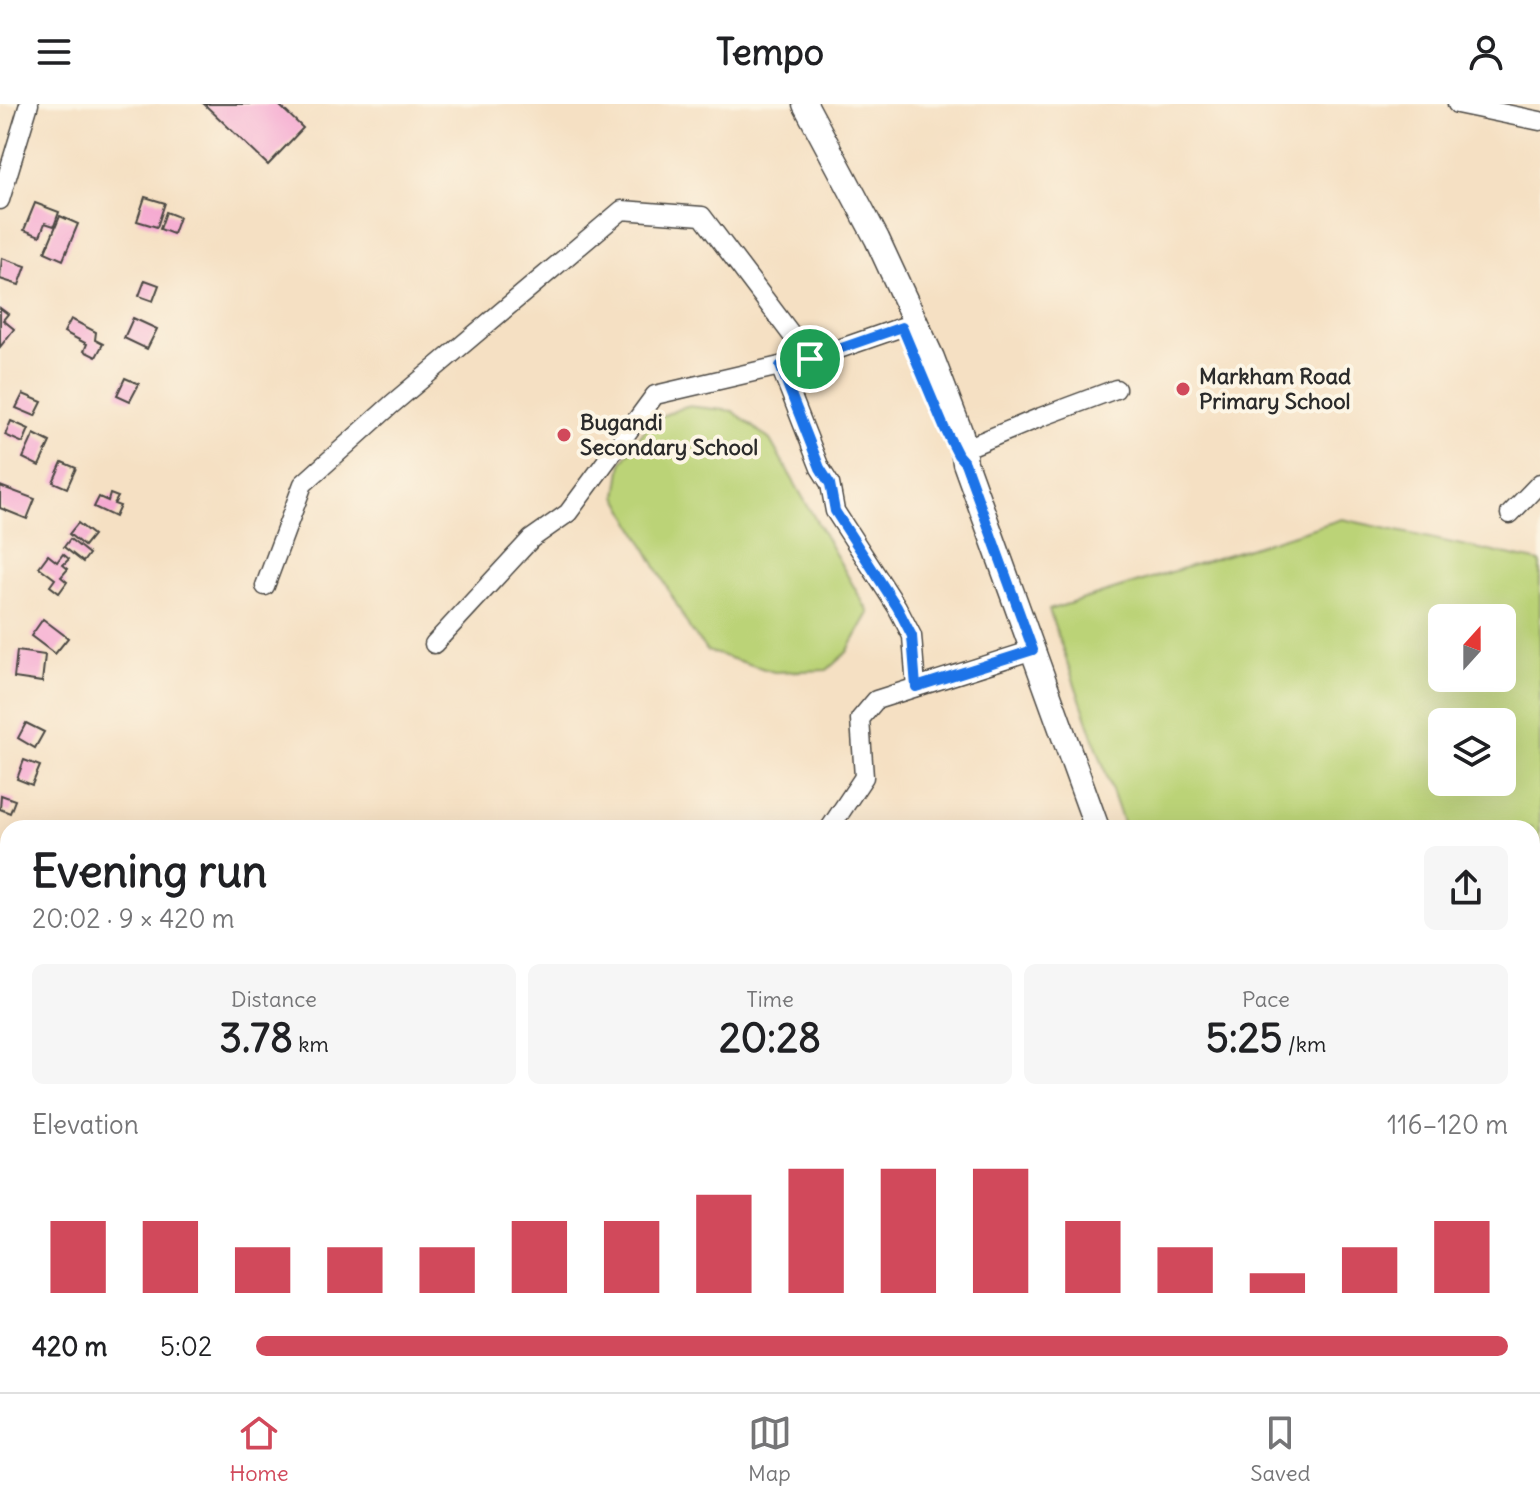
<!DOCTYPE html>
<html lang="en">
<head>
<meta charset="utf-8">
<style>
	:root { --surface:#fff; --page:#f6f6f6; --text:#202124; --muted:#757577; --line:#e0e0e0; --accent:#d1495b }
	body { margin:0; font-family:Delius,sans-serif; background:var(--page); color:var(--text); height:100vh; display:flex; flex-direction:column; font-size:30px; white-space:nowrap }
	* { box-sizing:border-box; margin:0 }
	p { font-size:26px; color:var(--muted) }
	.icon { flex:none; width:44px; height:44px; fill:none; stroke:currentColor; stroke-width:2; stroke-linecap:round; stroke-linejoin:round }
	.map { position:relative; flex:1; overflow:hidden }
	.side { position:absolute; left:0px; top:716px; width:1540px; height:572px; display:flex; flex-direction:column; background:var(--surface); border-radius:24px 24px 0 0; box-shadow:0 8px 32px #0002 }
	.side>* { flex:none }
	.needle { width:52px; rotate:21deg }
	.tools { position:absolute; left:1428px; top:500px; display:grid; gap:16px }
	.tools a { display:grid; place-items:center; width:88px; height:88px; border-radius:12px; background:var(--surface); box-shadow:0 8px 32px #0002; font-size:40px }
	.pin { position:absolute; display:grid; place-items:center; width:68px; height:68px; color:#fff; margin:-34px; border:4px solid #fff; border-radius:50%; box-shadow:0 2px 8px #0007 }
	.round { display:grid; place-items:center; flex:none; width:84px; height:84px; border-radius:12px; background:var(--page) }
	.overview { display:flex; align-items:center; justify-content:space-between; height:136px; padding:0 32px }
	h1 { font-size:44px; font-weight:800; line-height:60px }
	.metrics { display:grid; grid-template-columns:repeat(3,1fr); gap:12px; height:136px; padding:8px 32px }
	.metrics div { display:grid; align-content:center; border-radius:12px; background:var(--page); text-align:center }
	.metrics b { font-size:40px; font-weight:800 }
	.metrics small { font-size:22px; font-weight:400 }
	.metrics p { font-size:22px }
	.chart { height:224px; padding:16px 32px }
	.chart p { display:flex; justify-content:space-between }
	.chart svg { width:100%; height:144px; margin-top:8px; stroke:var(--accent); stroke-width:6 }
	ul { padding:0 32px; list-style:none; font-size:26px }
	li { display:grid; grid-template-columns:128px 96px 1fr; align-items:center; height:60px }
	li i { height:20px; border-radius:10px; background:var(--accent) }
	header { display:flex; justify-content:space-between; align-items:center; height:104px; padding:0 32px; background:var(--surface); font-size:36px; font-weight:800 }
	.menu { display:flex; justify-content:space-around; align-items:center; height:112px; border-top:2px solid var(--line); background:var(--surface); font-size:22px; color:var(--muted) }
	.menu a { display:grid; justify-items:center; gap:4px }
	.menu .active { color:var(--accent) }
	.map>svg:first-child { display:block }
</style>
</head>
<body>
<header><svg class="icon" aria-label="menu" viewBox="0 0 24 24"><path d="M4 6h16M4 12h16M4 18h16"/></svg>Tempo<svg class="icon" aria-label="person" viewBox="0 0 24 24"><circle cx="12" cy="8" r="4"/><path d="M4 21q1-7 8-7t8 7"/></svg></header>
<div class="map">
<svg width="1540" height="1288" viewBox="0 0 1540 1288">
	<rect width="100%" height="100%" fill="#fcf5e5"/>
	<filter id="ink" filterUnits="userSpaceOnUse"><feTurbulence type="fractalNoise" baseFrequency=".0125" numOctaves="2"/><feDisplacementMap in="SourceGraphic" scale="16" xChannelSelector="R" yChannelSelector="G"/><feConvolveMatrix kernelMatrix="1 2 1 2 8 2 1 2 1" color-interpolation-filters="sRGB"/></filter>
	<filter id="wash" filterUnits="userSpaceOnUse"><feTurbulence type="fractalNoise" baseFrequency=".006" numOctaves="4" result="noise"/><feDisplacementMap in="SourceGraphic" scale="32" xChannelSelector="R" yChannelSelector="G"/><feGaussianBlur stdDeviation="1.8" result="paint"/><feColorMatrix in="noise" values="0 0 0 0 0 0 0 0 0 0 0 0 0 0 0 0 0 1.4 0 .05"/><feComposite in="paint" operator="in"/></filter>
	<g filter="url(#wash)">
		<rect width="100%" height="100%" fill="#f5e0c3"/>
		<g fill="#bbd377" stroke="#737f51" stroke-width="2" fill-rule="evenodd">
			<polygon points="686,302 733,307 770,336 869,509 847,548 827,566 774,568 707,547 690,525 617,392 622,358 652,316"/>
			<path d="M 1342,415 L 1540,458 L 1540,1288 L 1340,1288 L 1337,1280 L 1532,1280 L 1532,724 L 1125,724 L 1049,506 ZM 1442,514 L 1502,514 L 1502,574 L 1442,574 ZM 1442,618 L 1502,618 L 1502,678 L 1442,678 Z"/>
		</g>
		<g id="blocks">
			<g fill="#f5a9d1">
				<polygon points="204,0 278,0 303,24 268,61"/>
				<polygon points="145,93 165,99 157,123 137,117"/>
				<polygon points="35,99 59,108 54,122 45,119 40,132 24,126"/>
				<polygon points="166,108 179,113 173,130 160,125"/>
				<polygon points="60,112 78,120 63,156 45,148"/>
				<polygon points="2,154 26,162 19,181 0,175"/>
				<polygon points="145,176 159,181 153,197 139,192"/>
				<polygon points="0,204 8,210 3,216 14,225 0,243"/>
				<polygon points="133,214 157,225 147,245 124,234"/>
				<polygon points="71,215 96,228 95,236 103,240 96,253 84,247 87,240 64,228"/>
				<polygon points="125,274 139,280 130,297 117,291"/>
				<polygon points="23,290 42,298 35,312 16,304"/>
				<polygon points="11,317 29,325 23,339 5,331"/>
				<polygon points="34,330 50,338 39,362 23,354"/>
				<polygon points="62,358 76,364 67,384 53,378"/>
				<polygon points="0,382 35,395 27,415 0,404"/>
				<polygon points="110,390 118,393 114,400 120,402 115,413 94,403 99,393 108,397"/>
				<polygon points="78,419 93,431 84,442 69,430"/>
				<polygon points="70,435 89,450 83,458 64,443"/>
				<polygon points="63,450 69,455 63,461 68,465 61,473 67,478 59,489 50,482 55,475 39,463 48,451 57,458"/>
				<polygon points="43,515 68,534 55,550 31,532"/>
				<polygon points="17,547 45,551 42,578 14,574"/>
				<polygon points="26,619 44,628 35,644 18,634"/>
				<polygon points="24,656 40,662 32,681 17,675"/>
				<polygon points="1,691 15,696 10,709 0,705"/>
				<polygon points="0,751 8,753 8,775 0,773"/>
				<polygon points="1160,1280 1232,1280 1230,1288 1185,1288"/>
			</g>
		</g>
	</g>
	<g filter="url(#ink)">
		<use href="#blocks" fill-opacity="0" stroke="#494642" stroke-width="2"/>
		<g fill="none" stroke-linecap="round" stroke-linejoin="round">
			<defs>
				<g id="minor">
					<polyline points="1457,0 1540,17"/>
					<polyline points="0,96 29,0"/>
					<polyline points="780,262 820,364 830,380 835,407 897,503 912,532 916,583"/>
					<polyline points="964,345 1041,313 1116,285"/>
					<polyline points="1510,410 1540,379"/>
					<polyline points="265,482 303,380 391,301 622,106 702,112 810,255"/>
					<polyline points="434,540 531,435 568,409 655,291 810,255 902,223"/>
					<polyline points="830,724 864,673 860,615 876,596 1033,546"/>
					<polyline points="1004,1288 1006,1280"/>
				</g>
				<g id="major">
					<polyline points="805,0 877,135 932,254 961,330 965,359 1097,724"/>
					<polyline points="1306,1280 1309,1288"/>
				</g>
			</defs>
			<use href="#minor" stroke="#494642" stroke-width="21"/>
			<use href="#major" stroke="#494642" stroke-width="27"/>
			<use href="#minor" stroke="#fff" stroke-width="18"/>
			<use href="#major" stroke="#fff" stroke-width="24"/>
		</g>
	</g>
	<g fill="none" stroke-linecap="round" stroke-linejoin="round" filter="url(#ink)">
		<defs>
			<polygon id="route" points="902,223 944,323 958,351 965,359 1033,546 916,583 912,532 897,503 835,407 830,380 820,364 780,262 810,255"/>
		</defs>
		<use href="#route" stroke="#fff" stroke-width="16"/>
		<use href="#route" stroke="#1a73e8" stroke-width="10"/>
	</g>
	<g fill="#d1495b" stroke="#fcf5e5" stroke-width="3">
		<circle cx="1183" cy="285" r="8"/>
		<circle cx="564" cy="331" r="8"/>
	</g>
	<g text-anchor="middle" stroke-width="8" stroke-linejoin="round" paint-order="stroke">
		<g font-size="22" font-weight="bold" fill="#2b2b2b" stroke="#fcf5e5" text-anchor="start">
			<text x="1199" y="280">Markham Road<tspan x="1199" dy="25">Primary School</tspan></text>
			<text x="580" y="326">Bugandi<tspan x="580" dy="25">Secondary School</tspan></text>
		</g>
	</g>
</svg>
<div class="tools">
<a><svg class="needle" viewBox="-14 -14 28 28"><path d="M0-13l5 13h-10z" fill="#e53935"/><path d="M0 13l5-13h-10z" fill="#757577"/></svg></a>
<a><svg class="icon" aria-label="layers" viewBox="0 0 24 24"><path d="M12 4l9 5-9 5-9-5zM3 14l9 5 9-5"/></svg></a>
</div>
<div class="pin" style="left:810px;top:255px;background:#1e9e55"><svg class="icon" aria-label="arrive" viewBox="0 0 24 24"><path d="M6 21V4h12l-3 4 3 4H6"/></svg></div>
<section class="side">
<div class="overview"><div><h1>Evening run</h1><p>20:02 · 9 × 420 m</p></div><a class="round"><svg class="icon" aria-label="share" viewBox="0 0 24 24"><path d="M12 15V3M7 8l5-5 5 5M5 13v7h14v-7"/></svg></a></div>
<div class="metrics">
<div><p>Distance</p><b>3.78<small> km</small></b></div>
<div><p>Time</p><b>20:28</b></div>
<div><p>Pace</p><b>5:25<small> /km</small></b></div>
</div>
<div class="chart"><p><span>Elevation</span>116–120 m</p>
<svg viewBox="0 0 160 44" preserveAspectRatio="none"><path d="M5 44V22M15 44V22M25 44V30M35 44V30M45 44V30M55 44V22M65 44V22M75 44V14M85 44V6M95 44V6M105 44V6M115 44V22M125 44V30M135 44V38M145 44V30M155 44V22"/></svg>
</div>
<ul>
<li><b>420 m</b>5:02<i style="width:100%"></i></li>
</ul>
</section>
</div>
<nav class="menu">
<a class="active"><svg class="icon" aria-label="home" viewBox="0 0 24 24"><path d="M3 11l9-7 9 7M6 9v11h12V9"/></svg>Home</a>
<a><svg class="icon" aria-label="map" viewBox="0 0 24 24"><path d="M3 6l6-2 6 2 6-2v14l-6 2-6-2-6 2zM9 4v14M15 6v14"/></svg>Map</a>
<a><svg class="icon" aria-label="saved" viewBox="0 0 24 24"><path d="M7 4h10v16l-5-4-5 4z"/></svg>Saved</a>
</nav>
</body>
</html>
